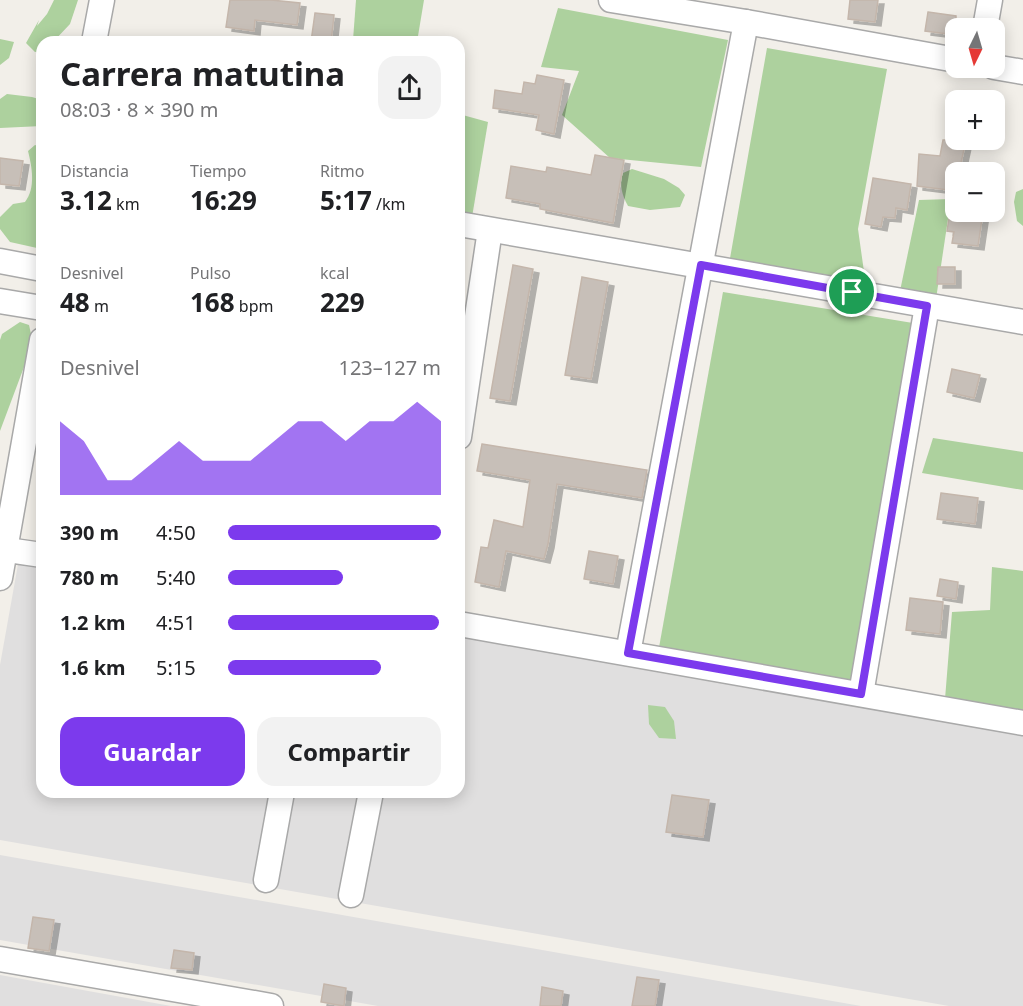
<!DOCTYPE html>
<html lang="es">
<head>
<meta charset="utf-8">
<style>
	:root { --surface:#fff; --page:#f2f2f2; --text:#202124; --muted:#757577; --accent:#7c3aed }
	body { margin:0; font-family:"Noto Sans",sans-serif; background:var(--page); color:var(--text); height:100vh; display:flex; flex-direction:column; font-size:22px; white-space:nowrap }
	* { box-sizing:border-box; margin:0 }
	p { font-size:20px; color:var(--muted) }
	.icon { flex:none; width:33px; height:33px; fill:none; stroke:currentColor; stroke-width:2; stroke-linecap:round; stroke-linejoin:round }
	.map { position:relative; flex:1; overflow:hidden }
	.details { position:absolute; left:36px; top:36px; width:429px; height:762px; display:flex; flex-direction:column; background:var(--surface); border-radius:18px; box-shadow:0 3px 15px #0003 }
	.details>* { flex:none }
	.needle { width:39px; rotate:185deg }
	.fabs { position:absolute; left:945px; top:18px; display:grid; gap:12px }
	.fabs a { display:grid; place-items:center; width:60px; height:60px; border-radius:12px; background:var(--surface); box-shadow:0 3px 15px #0003; font-size:30px }
	.pin { position:absolute; display:grid; place-items:center; width:51px; height:51px; color:#fff; margin:-26px; border:3px solid #fff; border-radius:50%; box-shadow:0 2px 6px #0007 }
	.round { display:grid; place-items:center; flex:none; width:63px; height:63px; border-radius:18px; background:var(--page) }
	.summary { display:flex; align-items:center; justify-content:space-between; height:102px; padding:0 24px }
	h1 { font-size:33px; font-weight:700; line-height:45px }
	.stats { display:grid; grid-template-columns:repeat(3,1fr); gap:9px; height:102px; padding:6px 24px }
	.stats div { display:grid; align-content:center }
	.stats b { font-size:26px; font-weight:700 }
	.stats small { font-size:16px; font-weight:400 }
	.stats p { font-size:16px }
	.chart { height:168px; padding:12px 24px }
	.chart p { display:flex; justify-content:space-between }
	.chart svg { width:100%; height:108px; margin-top:6px; fill:var(--accent); opacity:.7 }
	.action { display:flex; gap:12px; margin-top:auto; padding:12px 24px }
	.action a { flex:1; height:69px; border-radius:18px; background:var(--accent); color:#fff; font-size:24px; font-weight:700; line-height:69px; text-align:center }
	.action a+a { background:var(--page); color:var(--text) }
	ul { padding:0 24px; list-style:none; font-size:20px }
	li { display:grid; grid-template-columns:96px 72px 1fr; align-items:center; height:45px }
	li i { height:15px; border-radius:8px; background:var(--accent) }
	.map>svg:first-child { display:block }
</style>
</head>
<body>
<div class="map">
<svg width="1023" height="1006" viewBox="0 0 1023 1006">
	<defs>
		<filter id="shadow"><feDropShadow dx="6" dy="4" stdDeviation="0" flood-color="#0004"/></filter>
	</defs>
	<rect width="100%" height="100%" fill="#f2efe9"/>
	<g fill="#e0dfdf">
		<polygon points="20,553 42,557 42,792 459,792 459,630 1023,729 1023,1006 949,1006 0,840 0,665"/>
		<polygon points="0,855 861,1006 378,1006 0,940"/>
		<polygon points="0,975 171,1006 0,1006"/>
	</g>
	<g fill="#add19e">
		<polygon points="54,0 78,0 70,24 53,42 42,42 42,51 35,52 26,43 39,20 37,26 47,14"/>
		<polygon points="356,0 424,0 417,42 366,42 353,40"/>
		<polygon points="558,8 728,40 701,167 610,158 562,115 579,71 541,67"/>
		<polygon points="0,39 14,42 9,58 0,65"/>
		<polygon points="767,48 887,69 858,229 866,286 729,264"/>
		<polygon points="7,94 32,97 42,100 42,126 0,128 0,99"/>
		<polygon points="459,114 488,122 471,223 459,221"/>
		<path d="M 35,145 L 42,147 L 42,227 L 37,248 L 10,242 L 0,229 L 0,217 L 13,204 L 25,202 C 36,188 32,167 28,151 Z"/>
		<path d="M 632,169 L 664,179 L 679,188 L 685,195 L 680,207 L 650,210 L 628,206 C 622,195 619,185 623,173 Z"/>
		<polygon points="1023,189 1023,226 1017,221 1014,202 1016,192"/>
		<polygon points="951,199 936,299 900,291 919,200"/>
		<polygon points="723,292 919,324 859,682 658,653"/>
		<polygon points="20,322 29,325 33,343 0,431 0,340 2,334"/>
		<polygon points="933,438 1023,452 1023,490 922,473"/>
		<polygon points="992,567 1023,571 1023,710 945,699 952,612 990,610"/>
		<polygon points="648,705 665,707 674,721 676,739 659,738 649,724"/>
	</g>
	<g fill="#c7bfb8" stroke="#c4b6ab" stroke-width="1.5" filter="url(#shadow)">
		<polygon points="230,0 271,0 300,3 297,25 255,20 254,31 226,27"/>
		<polygon points="850,0 878,0 875,22 848,19"/>
		<polygon points="928,12 956,16 956,35 925,31"/>
		<polygon points="315,13 334,15 331,42 311,42"/>
		<polygon points="537,75 564,80 554,134 536,130 539,115 493,108 495,90 522,94 524,82 535,84"/>
		<polygon points="943,140 966,140 959,172 956,172 956,191 917,186 919,154 940,156"/>
		<polygon points="595,155 624,160 613,223 540,209 540,204 506,198 511,166 546,172 547,167 591,175"/>
		<polygon points="0,158 23,161 19,186 0,184"/>
		<polygon points="873,178 911,184 907,210 896,208 895,218 883,217 881,227 865,224"/>
		<polygon points="950,212 983,212 978,246 952,243 954,232 947,231"/>
		<polygon points="513,265 533,269 510,401 490,398"/>
		<polygon points="938,267 955,267 955,284 937,284"/>
		<polygon points="582,277 608,282 591,379 565,375"/>
		<polygon points="952,369 980,375 974,398 947,392"/>
		<polygon points="482,444 647,470 642,498 557,484 548,544 544,559 506,551 499,587 475,582 481,547 488,548 494,520 523,527 530,480 477,471"/>
		<polygon points="941,493 978,498 975,524 937,519"/>
		<polygon points="589,551 618,556 613,584 584,579"/>
		<polygon points="940,579 958,582 956,599 937,596"/>
		<polygon points="910,598 943,602 940,634 906,630"/>
		<polygon points="672,795 709,800 703,837 666,832"/>
		<polygon points="33,917 54,920 49,951 28,948"/>
		<polygon points="174,950 194,953 192,970 171,968"/>
		<polygon points="637,977 659,980 655,1006 632,1006"/>
		<polygon points="324,984 346,988 344,1006 321,1002"/>
		<polygon points="542,987 563,991 561,1006 540,1006"/>
	</g>
	<g fill="none" stroke-linecap="round" stroke-linejoin="round">
		<defs>
			<g id="street">
				<polyline points="611,0 746,22 956,60"/>
				<polyline points="985,28 990,0"/>
				<polyline points="94,42 102,0"/>
				<polyline points="994,67 1023,72"/>
				<polyline points="459,224 1023,322"/>
				<polyline points="0,261 42,269"/>
				<polyline points="0,301 42,308"/>
				<polyline points="459,437 490,230"/>
				<polyline points="0,549 42,555"/>
				<polyline points="0,578 42,340"/>
				<polyline points="459,624 1023,723"/>
				<polyline points="628,653 746,22"/>
				<polyline points="861,694 927,306"/>
				<polyline points="266,880 282,792"/>
				<polyline points="351,895 371,792"/>
				<polyline points="0,959 271,1006"/>
			</g>
		</defs>
		<use href="#street" stroke="#a9a9a9" stroke-width="27"/>
		<use href="#street" stroke="#fff" stroke-width="24"/>
	</g>
	<g fill="none" stroke-linecap="round" stroke-linejoin="round">
		<defs>
			<polygon id="route" points="701,265 927,306 861,694 628,653"/>
		</defs>
		<use href="#route" stroke="#fff" stroke-width="12"/>
		<use href="#route" stroke="#7c3aed" stroke-width="8"/>
	</g>
</svg>
<div class="fabs">
<a><svg class="needle" viewBox="-14 -14 28 28"><path d="M0-13l5 13h-10z" fill="#e53935"/><path d="M0 13l5-13h-10z" fill="#757577"/></svg></a>
<a>+</a>
<a>−</a>
</div>
<div class="pin" style="left:852px;top:292px;background:#1e9e55"><svg class="icon" aria-label="arrive" viewBox="0 0 24 24"><path d="M6 21V4h12l-3 4 3 4H6"/></svg></div>
<section class="details">
<div class="summary"><div><h1>Carrera matutina</h1><p>08:03 · 8 × 390 m</p></div><a class="round"><svg class="icon" aria-label="share" viewBox="0 0 24 24"><path d="M12 15V3M7 8l5-5 5 5M5 13v7h14v-7"/></svg></a></div>
<div class="stats">
<div><p>Distancia</p><b>3.12<small> km</small></b></div>
<div><p>Tiempo</p><b>16:29</b></div>
<div><p>Ritmo</p><b>5:17<small> /km</small></b></div>
</div>
<div class="stats">
<div><p>Desnivel</p><b>48<small> m</small></b></div>
<div><p>Pulso</p><b>168<small> bpm</small></b></div>
<div><p>kcal</p><b>229</b></div>
</div>
<div class="chart"><p><span>Desnivel</span>123–127 m</p>
<svg viewBox="0 0 160 44" preserveAspectRatio="none"><path d="M0 44V14L10 22L20 38L30 38L40 30L50 22L60 30L70 30L80 30L90 22L100 14L110 14L120 22L130 14L140 14L150 6L160 14V44z"/></svg>
</div>
<ul>
<li><b>390 m</b>4:50<i style="width:100%"></i></li>
<li><b>780 m</b>5:40<i style="width:54%"></i></li>
<li><b>1.2 km</b>4:51<i style="width:99%"></i></li>
<li><b>1.6 km</b>5:15<i style="width:72%"></i></li>
</ul>
<div class="action"><a>Guardar</a><a>Compartir</a></div>
</section>
</div>
</body>
</html>
